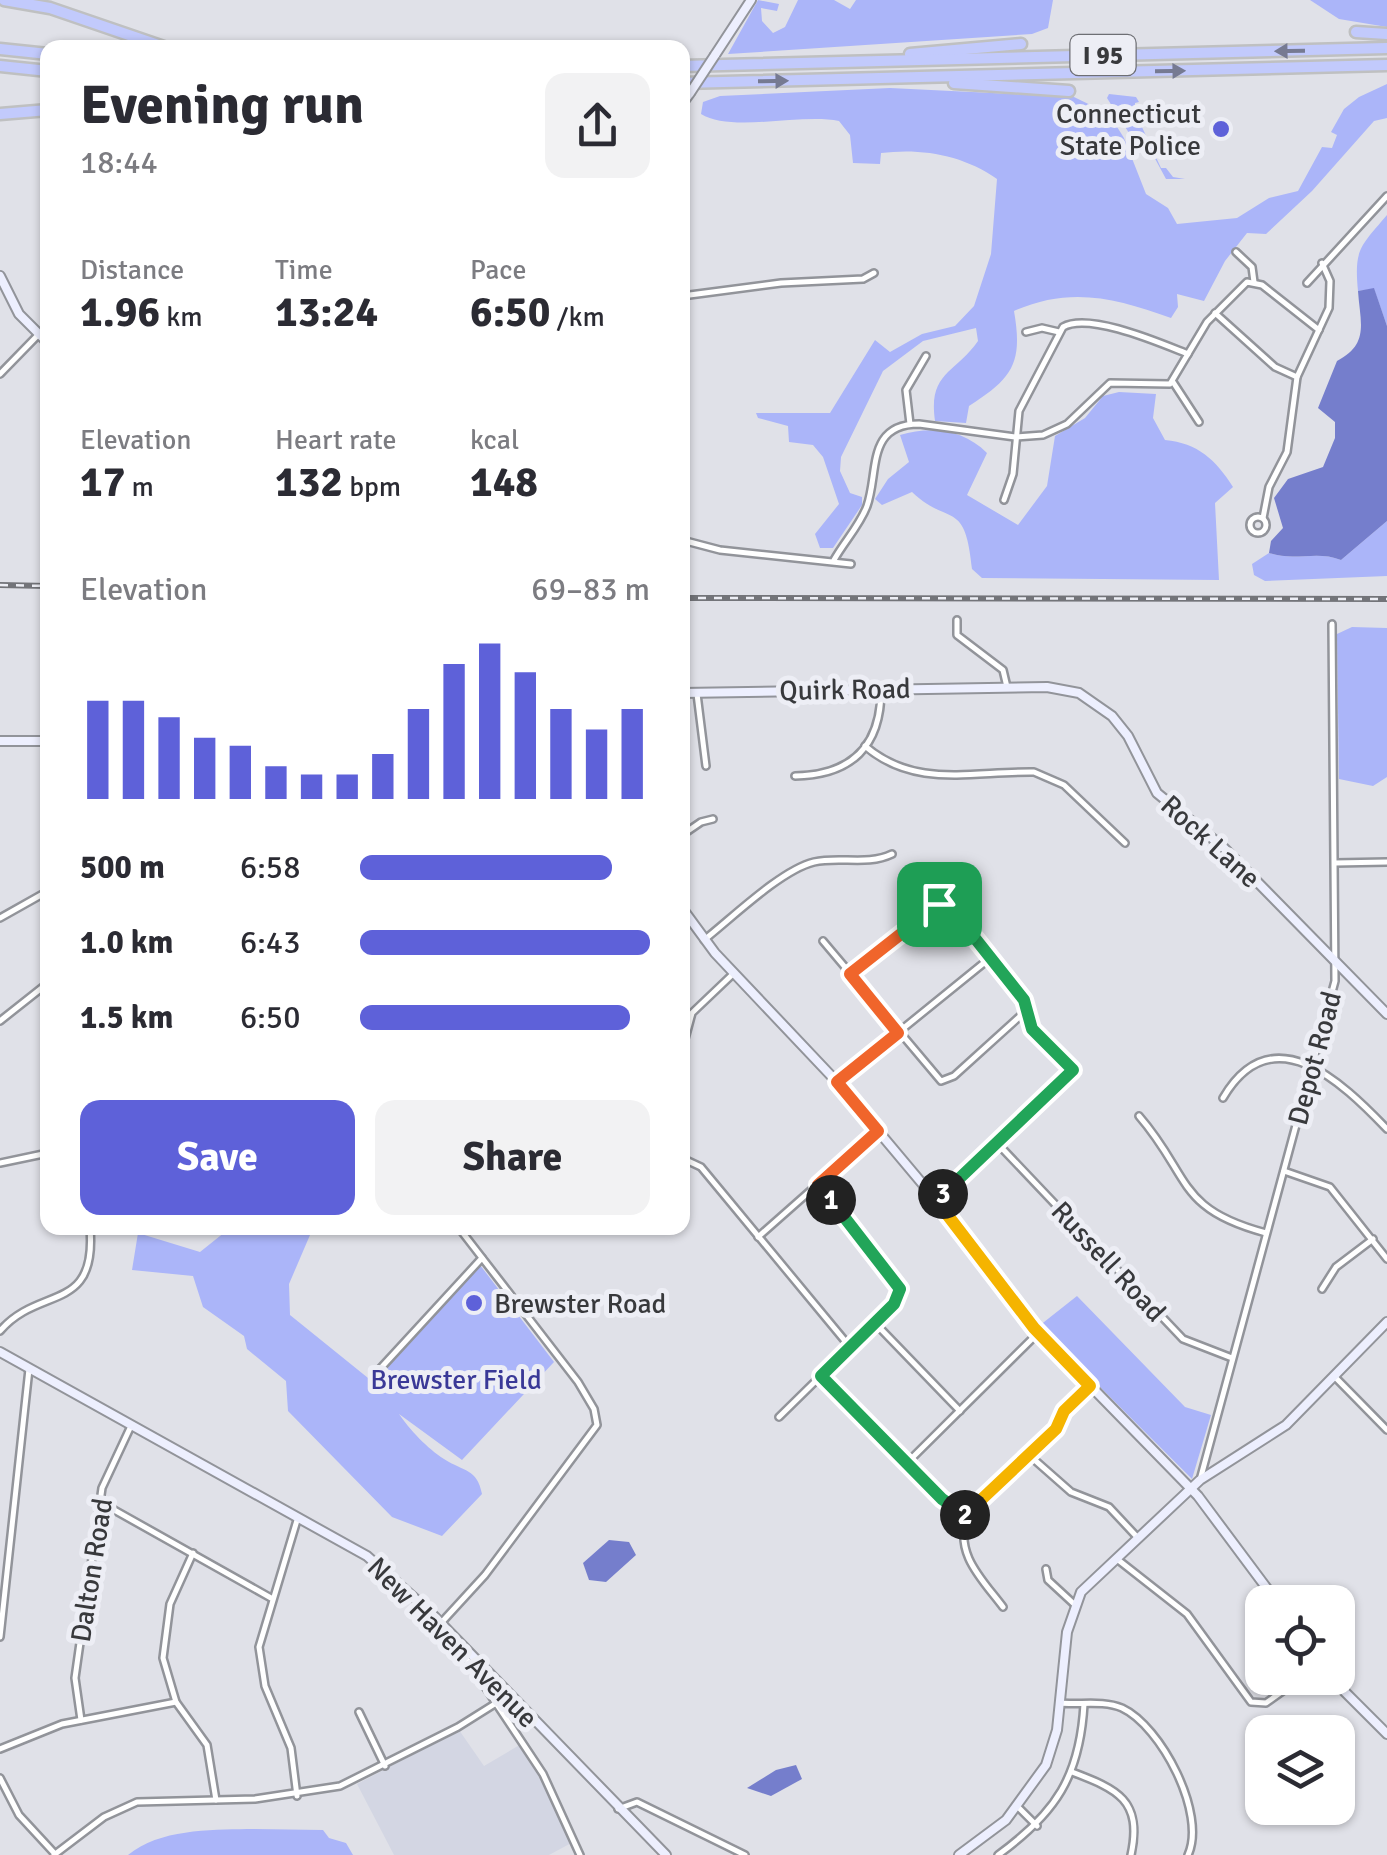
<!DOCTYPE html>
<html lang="en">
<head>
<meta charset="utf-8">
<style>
	:root { --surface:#fff; --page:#f2f2f3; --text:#2b2b33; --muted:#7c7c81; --accent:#5e61d9 }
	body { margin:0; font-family:Signika,sans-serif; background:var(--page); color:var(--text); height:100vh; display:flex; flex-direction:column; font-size:38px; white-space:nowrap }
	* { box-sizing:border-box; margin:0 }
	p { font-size:32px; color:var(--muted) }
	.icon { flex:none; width:55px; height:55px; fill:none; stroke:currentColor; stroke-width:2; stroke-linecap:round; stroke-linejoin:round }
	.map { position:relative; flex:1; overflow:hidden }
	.side { position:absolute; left:40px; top:40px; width:650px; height:1195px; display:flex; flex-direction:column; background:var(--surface); border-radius:20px; box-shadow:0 2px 8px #0004 }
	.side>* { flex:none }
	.fabs { position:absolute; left:1245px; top:1585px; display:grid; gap:20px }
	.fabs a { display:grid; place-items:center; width:110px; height:110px; border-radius:20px; background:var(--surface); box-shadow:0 2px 8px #0004; font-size:50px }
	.pin { position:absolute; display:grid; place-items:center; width:85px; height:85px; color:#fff; margin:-42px; border-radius:20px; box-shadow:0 5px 15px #0006 }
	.km { position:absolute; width:50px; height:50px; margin:-25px; border-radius:50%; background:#222; color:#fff; font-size:28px; line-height:50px; text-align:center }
	.round { display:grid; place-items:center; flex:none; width:105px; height:105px; border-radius:20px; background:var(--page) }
	.overview { display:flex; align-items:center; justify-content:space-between; height:170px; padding:0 40px }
	h1 { font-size:55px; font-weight:700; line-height:75px }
	.stats { display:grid; grid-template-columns:repeat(3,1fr); gap:15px; height:170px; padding:10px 40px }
	.stats div { display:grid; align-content:center }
	.stats b { font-size:42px; font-weight:700 }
	.stats small { font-size:28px; font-weight:400 }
	.stats p { font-size:28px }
	.chart { height:280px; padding:20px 40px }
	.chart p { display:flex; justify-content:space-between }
	.chart svg { width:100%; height:180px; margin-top:10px; stroke:var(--accent); stroke-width:6 }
	.cta { display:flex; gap:20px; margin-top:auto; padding:20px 40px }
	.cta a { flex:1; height:115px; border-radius:20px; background:var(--accent); color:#fff; font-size:40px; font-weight:700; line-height:115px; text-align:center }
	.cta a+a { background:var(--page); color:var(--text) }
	ul { padding:0 40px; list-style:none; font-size:32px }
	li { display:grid; grid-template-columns:160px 120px 1fr; align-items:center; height:75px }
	li i { height:25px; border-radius:12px; background:var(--accent) }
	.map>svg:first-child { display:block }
</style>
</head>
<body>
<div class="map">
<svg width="1387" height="1855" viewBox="0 0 1387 1855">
	<rect width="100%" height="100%" fill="#e0e1e8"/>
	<polygon fill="#d3d6e3" points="459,1730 484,1766 523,1743 575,1841 549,1855 394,1855 357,1784"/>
	<g fill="#abb5f9">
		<polygon points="758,0 779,4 777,11 761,8 762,21 773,33 785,27 798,0 834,0 850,9 856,0 1053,0 1048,28 1032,34 728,54"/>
		<polygon points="1310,0 1387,0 1387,27 1339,19"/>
		<path d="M 1387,84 L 1387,118 L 1374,121 L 1312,191 L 1266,234 L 1247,233 L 1225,261 L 1204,301 L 1177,294 L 1178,307 L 1171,318 C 1116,298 1070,286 1014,311 C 1023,363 1013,378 969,406 L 966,423 L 935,421 C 928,372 955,374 978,341 L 976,328 L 923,341 L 883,371 L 841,457 L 840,471 L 850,493 L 862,497 L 862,505 L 833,548 L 820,548 L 815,534 L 839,504 L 823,457 L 813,445 L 789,442 L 788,426 L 758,418 L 756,413 L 830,413 L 875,340 L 890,352 L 922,334 L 955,326 L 974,306 L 991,254 L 997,179 C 963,155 922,148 881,153 L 880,164 L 853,163 L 850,135 L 839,121 C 801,113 731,133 701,114 L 703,102 L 720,96 L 890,88 L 1074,97 L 1109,114 L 1124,138 L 1146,194 L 1168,208 L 1177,224 L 1237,218 L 1269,198 L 1298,191 L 1322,147 L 1332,148 L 1337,135 L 1331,132 L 1344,109 L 1359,97 Z"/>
		<polygon points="1109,94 1136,97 1139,102 1135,103 1135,112 1161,168 1166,168 1173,177 1185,179 1166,179 1152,153 1134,141 1107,98"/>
		<path d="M 1387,215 L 1387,326 L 1374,289 L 1358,291 C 1354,249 1360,247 1387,215 Z"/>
		<path d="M 1119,392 L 1156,394 L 1153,418 L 1165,440 C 1198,443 1216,460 1233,487 L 1215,503 L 1219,580 L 982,578 L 972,569 C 965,498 949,527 912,492 L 882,505 L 875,499 L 888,479 L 909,462 L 900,435 C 931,426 963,429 987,453 L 967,495 L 1018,525 L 1047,486 L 1055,436 L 1085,418 L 1103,396 Z"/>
		<path d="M 1387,521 L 1387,576 L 1265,581 L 1254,575 L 1252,564 L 1269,553 C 1295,562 1316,550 1341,560 Z"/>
		<polygon points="1352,627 1387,628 1387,777 1373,786 1339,779 1337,634"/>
		<path d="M 230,1228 L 313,1228 L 289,1284 L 290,1315 L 373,1382 L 480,1265 L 554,1362 L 462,1460 L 399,1414 C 409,1429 428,1449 444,1459 C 464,1472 477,1468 482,1494 L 442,1536 L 392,1517 L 288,1411 L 286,1381 L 247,1349 L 244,1336 L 203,1307 L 193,1276 L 132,1270 L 138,1233 L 200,1252 Z"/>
		<polygon points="1077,1296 1185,1407 1211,1415 1192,1479 1039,1326"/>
		<path d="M 247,1829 L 323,1830 L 329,1838 L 346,1843 L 353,1855 L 128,1855 C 160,1829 209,1830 247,1829 Z"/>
	</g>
	<g fill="#757ecc">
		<path d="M 1374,288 L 1387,326 L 1387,521 L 1341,560 C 1316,550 1295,562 1269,553 L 1271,541 L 1283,528 L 1274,498 L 1288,479 L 1323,467 L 1335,438 L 1335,422 L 1318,408 L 1337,361 C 1370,344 1360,322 1358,291 Z"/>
		<polygon points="609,1540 629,1542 636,1555 606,1582 589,1580 583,1563"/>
		<polygon points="796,1765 802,1779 771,1796 747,1788 776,1770"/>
	</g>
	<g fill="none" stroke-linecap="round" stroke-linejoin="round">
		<defs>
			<g id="street">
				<polyline points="1236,252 1252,267 1254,282"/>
				<polyline points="1307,283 1387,196"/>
				<polyline points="682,296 781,283 863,279 874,273"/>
				<polyline points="1215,313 1275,367 1297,377"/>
				<polyline points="1026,332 1042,328 1059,332"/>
				<polyline points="0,374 38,335"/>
				<polyline points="1173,382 1199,422"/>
				<polyline points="910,424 906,390 926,356"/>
				<path d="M 1004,500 L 1013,474 L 1019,411 L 1063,327 C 1089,312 1160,343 1188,354"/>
				<circle cx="1258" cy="525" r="8"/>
				<polyline points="1263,518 1269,487 1287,452 1297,377 1329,308 1330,281 1322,263"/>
				<polyline points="682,540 720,550 851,564"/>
				<path d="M 834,560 C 844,542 860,525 867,506 C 879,472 866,424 919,424 L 1015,437 L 1043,435 L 1067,424 L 1110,383 L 1170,384 L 1207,322 L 1247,282 L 1262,285 L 1319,330"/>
				<polyline points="957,620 957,635 1003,670 1007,687"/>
				<polyline points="697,694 706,766"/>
				<path d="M 865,746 C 915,789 972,771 1034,772 L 1064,785 L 1125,843"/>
				<path d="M 795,776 C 852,775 881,746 881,690"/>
				<polyline points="682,835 701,822 713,819"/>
				<polyline points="1335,863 1387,862"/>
				<polyline points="0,918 48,891"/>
				<path d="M 704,940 C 732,918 781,870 814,862 C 840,856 867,866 892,854"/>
				<polyline points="823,941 941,1081 954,1076 1028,1009"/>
				<polyline points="850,974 935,906 946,904 1023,999 1035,1033 1073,1070 936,1200"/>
				<polyline points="0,1021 48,983"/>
				<polyline points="682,1050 692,1013 734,973"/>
				<polyline points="837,1082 990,958"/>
				<path d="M 1223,1098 C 1272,1015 1341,1081 1387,1129"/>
				<path d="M 1139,1116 C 1191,1176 1176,1209 1266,1233"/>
				<polyline points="998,1144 1183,1339 1232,1358"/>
				<polyline points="686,1160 701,1167 850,1347"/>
				<polyline points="0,1163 48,1153"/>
				<polyline points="1284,1171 1330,1187 1387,1259"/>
				<polyline points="758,1237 878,1131"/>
				<polyline points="1322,1289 1336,1267 1373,1239"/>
				<polyline points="875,1323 960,1411"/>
				<path d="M 0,1331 C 39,1285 97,1314 90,1228"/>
				<polyline points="379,1370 482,1258"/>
				<polyline points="821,1376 942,1499 966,1516"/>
				<polyline points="1334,1376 1387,1430"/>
				<polyline points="779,1417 894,1304 900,1292 897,1280 818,1185"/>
				<polyline points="1029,1455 1071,1492 1109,1507 1138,1538"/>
				<polyline points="907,1463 1038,1333"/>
				<polyline points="1200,1480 1335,981 1332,624"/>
				<polyline points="100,1502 271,1598"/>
				<polyline points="193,1553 170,1604 163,1658 176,1702 207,1745 216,1800"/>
				<polyline points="1117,1559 1187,1614 1251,1702 1266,1703 1301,1678"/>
				<polyline points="1046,1569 1048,1580 1074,1604"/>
				<path d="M 1003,1607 C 982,1579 954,1554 967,1516 L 1056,1429 L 1064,1411 L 1090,1386"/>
				<polyline points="441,1623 485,1575 597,1425 594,1409 578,1382 459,1228"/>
				<polyline points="0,1637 29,1369"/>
				<polyline points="456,1643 543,1774 580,1855"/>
				<path d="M 1060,1703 C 1080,1705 1103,1700 1122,1708 C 1161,1726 1207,1814 1188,1855"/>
				<polyline points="359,1712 385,1766"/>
				<polyline points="81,1720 75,1678 102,1488 131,1426"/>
				<polyline points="0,1749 62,1724 176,1702"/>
				<path d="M 1072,1772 C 1117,1789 1143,1800 1131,1855"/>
				<polyline points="0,1778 19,1815 55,1854"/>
				<polyline points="297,1796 291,1748 265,1686 259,1647 298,1517"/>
				<polyline points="1018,1807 1037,1826"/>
				<polyline points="618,1809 637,1802 745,1855"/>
				<polyline points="54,1855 104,1817 137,1802 255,1799 340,1786 458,1727 509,1695"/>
				<path d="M 998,1855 C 1056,1813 1080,1776 1084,1704"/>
			</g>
			<g id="secondary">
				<polyline points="715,55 751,0"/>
				<polyline points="682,104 690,93"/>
				<polyline points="0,276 19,314 48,343"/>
				<polyline points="682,693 1047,687 1079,693 1112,716 1128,736 1157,793 1224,848 1387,1014"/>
				<polyline points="0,741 48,741"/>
				<polyline points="682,908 715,953 837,1082 936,1200 1034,1328 1198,1496 1277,1602"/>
				<polyline points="0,1352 367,1556 430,1612 666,1855"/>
				<polyline points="1331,1678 1387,1734"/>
				<polyline points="959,1855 1006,1820 1046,1765 1057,1730 1067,1632 1081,1592 1200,1480 1286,1425 1387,1322"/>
			</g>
			<g id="highway">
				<polyline points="4,0 50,8 167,48"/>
				<polyline points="1356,32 1387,34"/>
				<polyline points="0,49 48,54"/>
				<polyline points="910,54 1021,44"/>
				<polyline points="0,66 48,71"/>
				<polyline points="682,66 1387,48"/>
				<polyline points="682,83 1387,65"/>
				<polyline points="954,83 1069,91"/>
				<polyline points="0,114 48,110"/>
			</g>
		</defs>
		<use href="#street" stroke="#92949a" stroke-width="10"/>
		<use href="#secondary" stroke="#92949a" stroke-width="12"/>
		<use href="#highway" stroke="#bfc0c1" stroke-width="15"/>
		<use href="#street" stroke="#fff" stroke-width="5"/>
		<use href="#secondary" stroke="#edeffe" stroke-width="8"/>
		<use href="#highway" stroke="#c2cafc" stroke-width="10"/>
		<defs>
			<g id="rail">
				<polyline points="0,585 48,586"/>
				<polyline points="682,598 1387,599"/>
			</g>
		</defs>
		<use href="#rail" stroke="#737479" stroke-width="6"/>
		<use href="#rail" stroke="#edeef5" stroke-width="2.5" stroke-dasharray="8" stroke-linecap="butt"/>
		<defs>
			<polyline id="secondary-bridge" points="690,93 715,55"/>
		</defs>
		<use href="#secondary-bridge" stroke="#92949a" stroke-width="12" stroke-linecap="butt"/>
		<use href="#secondary-bridge" stroke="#edeffe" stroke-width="8"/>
	</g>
	<defs><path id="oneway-solid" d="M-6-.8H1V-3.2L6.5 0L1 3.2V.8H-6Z" transform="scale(2.5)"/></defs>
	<g fill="#767a92">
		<use href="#oneway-solid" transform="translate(1290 51) rotate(179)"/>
		<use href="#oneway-solid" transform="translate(1170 71) rotate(-1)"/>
		<use href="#oneway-solid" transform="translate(773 81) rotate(-1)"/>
	</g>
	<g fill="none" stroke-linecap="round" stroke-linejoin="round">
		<defs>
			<polyline id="split-1" points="831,1200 818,1185 878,1131 837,1082 898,1033 850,974 939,904"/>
			<polyline id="split-2" points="831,1200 900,1289 894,1304 821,1376 942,1499 965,1515"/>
			<polyline id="split-3" points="943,1194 936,1200 1034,1328 1090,1386 1064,1411 1056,1429 965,1515"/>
			<polyline id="split-4" points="939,904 951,908 1024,1000 1032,1029 1073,1070 943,1194"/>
		</defs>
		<use href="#split-1" stroke="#fff" stroke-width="20"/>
		<use href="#split-2" stroke="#fff" stroke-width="20"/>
		<use href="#split-3" stroke="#fff" stroke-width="20"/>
		<use href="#split-4" stroke="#fff" stroke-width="20"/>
		<use href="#split-1" stroke="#f0652b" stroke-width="12"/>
		<use href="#split-2" stroke="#22a559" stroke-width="12"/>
		<use href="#split-3" stroke="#f5b400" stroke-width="12"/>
		<use href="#split-4" stroke="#22a559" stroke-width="12"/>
	</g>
	<g fill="#5e61d9" stroke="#edeef5" stroke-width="4">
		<circle cx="1221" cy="129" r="10"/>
		<circle cx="474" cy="1303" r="10"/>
	</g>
	<g text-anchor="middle" stroke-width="10" stroke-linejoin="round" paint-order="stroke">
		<rect fill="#edeef5" stroke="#6e6f74" stroke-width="2.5" x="1070.5" y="35" width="65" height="40" rx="8"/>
		<g font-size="25" font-weight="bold" fill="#38393c">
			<text x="1103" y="64">I 95</text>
		</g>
		<g font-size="28" fill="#38393c" stroke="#edeef5" text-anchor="end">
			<text x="1201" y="123">Connecticut<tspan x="1201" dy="32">State Police</tspan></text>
			<text x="494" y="1313" text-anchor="start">Brewster Road</text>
		</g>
		<g font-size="28" fill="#38393c" stroke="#edeef5">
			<text transform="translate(845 689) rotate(-1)" y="10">Quirk Road</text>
			<text transform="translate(1211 841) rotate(42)" y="10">Rock Lane</text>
			<text transform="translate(1314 1058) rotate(-75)" y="10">Depot Road</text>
			<text transform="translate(1109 1261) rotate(47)" y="10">Russell Road</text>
			<text transform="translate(91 1570) rotate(-81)" y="10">Dalton Road</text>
			<text transform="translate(453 1642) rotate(45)" y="10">New Haven Avenue</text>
		</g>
		<g font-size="28" fill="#3a3997" stroke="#edeef5">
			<text x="456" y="1389">Brewster Field</text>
		</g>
	</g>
</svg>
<div class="fabs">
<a><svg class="icon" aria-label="locate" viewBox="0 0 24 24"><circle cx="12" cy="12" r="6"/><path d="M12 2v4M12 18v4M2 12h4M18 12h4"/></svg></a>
<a><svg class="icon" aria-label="layers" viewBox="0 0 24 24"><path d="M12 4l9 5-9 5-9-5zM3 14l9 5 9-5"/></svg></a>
</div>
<div class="pin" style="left:939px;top:904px;background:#1e9e55"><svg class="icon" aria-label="arrive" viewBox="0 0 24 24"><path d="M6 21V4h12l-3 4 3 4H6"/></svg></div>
<b class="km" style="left:831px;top:1200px">1</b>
<b class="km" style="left:965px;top:1515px">2</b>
<b class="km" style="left:943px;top:1194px">3</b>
<section class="side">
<div class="overview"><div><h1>Evening run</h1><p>18:44</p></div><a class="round"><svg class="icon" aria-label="share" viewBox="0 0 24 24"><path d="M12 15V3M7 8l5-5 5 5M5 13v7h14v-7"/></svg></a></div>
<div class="stats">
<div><p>Distance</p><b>1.96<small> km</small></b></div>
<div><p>Time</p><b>13:24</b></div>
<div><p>Pace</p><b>6:50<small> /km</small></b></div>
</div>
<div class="stats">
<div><p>Elevation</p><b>17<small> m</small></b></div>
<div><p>Heart rate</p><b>132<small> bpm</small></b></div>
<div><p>kcal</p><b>148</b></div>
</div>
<div class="chart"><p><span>Elevation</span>69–83 m</p>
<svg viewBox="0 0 160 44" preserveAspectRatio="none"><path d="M5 44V20M15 44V20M25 44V24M35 44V29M45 44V31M55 44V36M65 44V38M75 44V38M85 44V33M95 44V22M105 44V11M115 44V6M125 44V13M135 44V22M145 44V27M155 44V22"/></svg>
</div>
<ul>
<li><b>500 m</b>6:58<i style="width:87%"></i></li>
<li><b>1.0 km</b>6:43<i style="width:100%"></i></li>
<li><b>1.5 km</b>6:50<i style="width:93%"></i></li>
</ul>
<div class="cta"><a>Save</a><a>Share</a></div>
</section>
</div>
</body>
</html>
